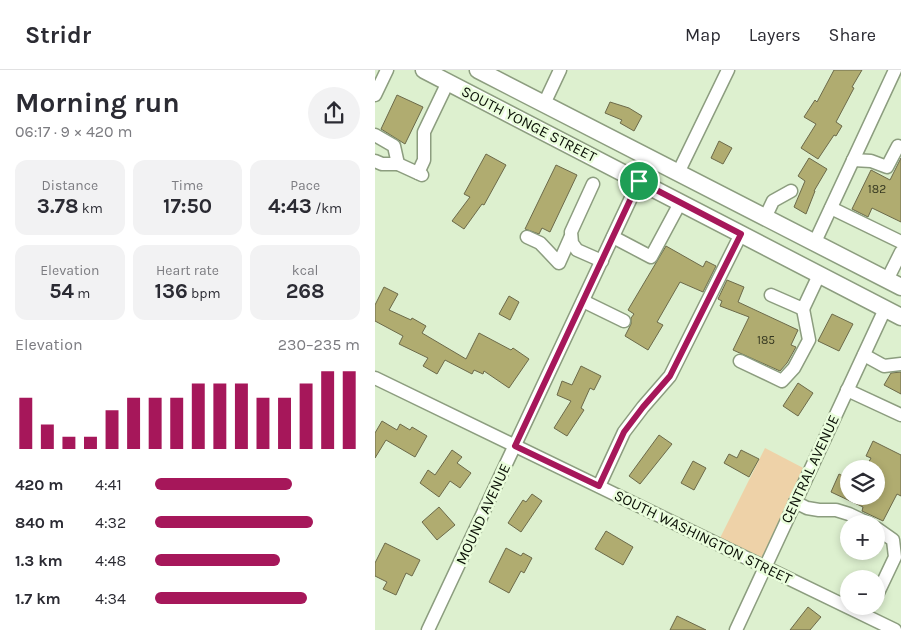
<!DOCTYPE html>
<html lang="en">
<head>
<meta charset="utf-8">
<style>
	:root { --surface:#fff; --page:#f2f2f3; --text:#2b2b33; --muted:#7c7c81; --line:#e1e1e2; --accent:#a6175a }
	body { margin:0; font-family:Karla,sans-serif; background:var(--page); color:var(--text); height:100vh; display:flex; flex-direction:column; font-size:19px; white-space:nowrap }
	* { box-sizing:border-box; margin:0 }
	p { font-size:16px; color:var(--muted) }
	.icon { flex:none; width:28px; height:28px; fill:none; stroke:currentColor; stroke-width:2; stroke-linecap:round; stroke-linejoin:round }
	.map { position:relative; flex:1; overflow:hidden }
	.side { display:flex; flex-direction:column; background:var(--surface); width:375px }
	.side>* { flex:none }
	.controls { position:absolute; left:465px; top:390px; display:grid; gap:10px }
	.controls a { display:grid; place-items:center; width:45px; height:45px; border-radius:50%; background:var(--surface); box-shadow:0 2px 8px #0003; font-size:25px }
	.pin { position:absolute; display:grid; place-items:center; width:42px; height:42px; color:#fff; margin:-21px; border:2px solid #fff; border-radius:50%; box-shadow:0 1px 5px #0007 }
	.round { display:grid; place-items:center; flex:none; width:52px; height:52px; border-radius:26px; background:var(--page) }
	.headline { display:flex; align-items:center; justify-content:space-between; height:85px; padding:0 15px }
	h1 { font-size:28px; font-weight:700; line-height:38px }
	.stats { display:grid; grid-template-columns:repeat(3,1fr); gap:8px; height:85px; padding:5px 15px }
	.stats div { display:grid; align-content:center; border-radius:12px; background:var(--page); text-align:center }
	.stats b { font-size:21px; font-weight:700 }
	.stats small { font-size:14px; font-weight:400 }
	.stats p { font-size:14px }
	.chart { height:140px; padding:10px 15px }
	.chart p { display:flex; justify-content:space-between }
	.chart svg { width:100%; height:90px; margin-top:5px; stroke:var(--accent); stroke-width:6 }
	ul { padding:0 15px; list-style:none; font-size:16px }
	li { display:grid; grid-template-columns:80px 60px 1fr; align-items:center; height:38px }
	li i { height:12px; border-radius:6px; background:var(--accent) }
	header { display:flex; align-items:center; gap:30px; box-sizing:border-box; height:70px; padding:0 25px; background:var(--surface); border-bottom:1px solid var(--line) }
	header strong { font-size:24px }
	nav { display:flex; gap:28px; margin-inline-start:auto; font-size:18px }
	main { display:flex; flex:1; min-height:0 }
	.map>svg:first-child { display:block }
</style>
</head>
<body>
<header>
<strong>Stridr</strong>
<nav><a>Map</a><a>Layers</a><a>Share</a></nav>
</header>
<main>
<section class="side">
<div class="headline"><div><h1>Morning run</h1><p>06:17 · 9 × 420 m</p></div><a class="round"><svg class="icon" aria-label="share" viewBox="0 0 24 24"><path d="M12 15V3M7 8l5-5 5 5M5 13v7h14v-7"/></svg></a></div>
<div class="stats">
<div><p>Distance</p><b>3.78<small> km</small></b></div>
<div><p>Time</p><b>17:50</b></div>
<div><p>Pace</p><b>4:43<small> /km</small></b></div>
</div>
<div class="stats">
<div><p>Elevation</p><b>54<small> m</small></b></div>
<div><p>Heart rate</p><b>136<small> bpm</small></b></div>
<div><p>kcal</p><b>268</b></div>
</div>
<div class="chart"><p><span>Elevation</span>230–235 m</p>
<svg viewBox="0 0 160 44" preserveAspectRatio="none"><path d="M5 44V19M15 44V32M25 44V38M35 44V38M45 44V25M55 44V19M65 44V19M75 44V19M85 44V12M95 44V12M105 44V12M115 44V19M125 44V19M135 44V12M145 44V6M155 44V6"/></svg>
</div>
<ul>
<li><b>420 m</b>4:41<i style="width:67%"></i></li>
<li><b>840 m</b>4:32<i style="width:77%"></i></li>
<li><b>1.3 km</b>4:48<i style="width:61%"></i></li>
<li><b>1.7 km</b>4:34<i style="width:74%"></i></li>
</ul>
</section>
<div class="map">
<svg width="526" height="560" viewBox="0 0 526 560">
	<rect width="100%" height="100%" fill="#ddf0cf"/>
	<polygon fill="#eed2a8" points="390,378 434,401 390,497 342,474"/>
	<g fill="#b0ac70" stroke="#6c6a4a">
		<polygon points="459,0 487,0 477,17 479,18 461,52 467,56 461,66 459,65 443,89 426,78 441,54 429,47 440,30 442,32"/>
		<polygon points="22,25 48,37 30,74 6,59"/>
		<polygon points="235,32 254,38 267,46 259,61 245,53 247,50 230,43"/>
		<polygon points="344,71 357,78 348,94 336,88"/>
		<polygon points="111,84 131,95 109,135 107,134 89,159 77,151 95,127 89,124"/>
		<polygon points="434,88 452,99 439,121 440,121 431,144 419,137 430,111 423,106"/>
		<polygon points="526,88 526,152 497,138 493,147 477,139 496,100 515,110"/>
		<polygon points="181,95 202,105 175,162 167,158 164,164 150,159"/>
		<polygon points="291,176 328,197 331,191 341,196 328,222 305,212 282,252 288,255 273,280 250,266 256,254 256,248 259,244 253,240"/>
		<polygon points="352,210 369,217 363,232 423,260 416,275 421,277 412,293 405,301 358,280 374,247 345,236 347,231 343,229"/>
		<polygon points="9,217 23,224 14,240 36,250 37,248 51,256 47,263 91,289 104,263 136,280 138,278 154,289 134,318 109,301 108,304 99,300 97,304 70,290 62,304 48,296 53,288 24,274 28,266 0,251 0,235"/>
		<polygon points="134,226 144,232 135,250 124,244"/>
		<polygon points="457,244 478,254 464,281 443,271"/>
		<polygon points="206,296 226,306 219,320 215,318 206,338 209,340 192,366 179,358 196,331 182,325 187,311 197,315"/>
		<polygon points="526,302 526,324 509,315 516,303"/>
		<polygon points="423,313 438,323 423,346 408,336"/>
		<polygon points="7,351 22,360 25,354 35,360 37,357 52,366 40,387 11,370 0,388 0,363"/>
		<polygon points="284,365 297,374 265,414 254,406"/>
		<polygon points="498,371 526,385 526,426 522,424 508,451 487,441 488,437 456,422 464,404 474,409 474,426 501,426 501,399 490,399 496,388 491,386"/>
		<polygon points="77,380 87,387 82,393 96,403 85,418 75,411 64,427 45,413 53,400 60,405"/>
		<polygon points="366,380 384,389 374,407 349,393 354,384 362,388"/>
		<polygon points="318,391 331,398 319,420 306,413"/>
		<polygon points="157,424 167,431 146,462 133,453 148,430 151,432"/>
		<polygon points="64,437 80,455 62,470 47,452"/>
		<polygon points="231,461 258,477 248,495 220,479"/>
		<polygon points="10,473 45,490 37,506 31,503 21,525 8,519 12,512 0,506 0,493"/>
		<polygon points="131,478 146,486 148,483 157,488 149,503 146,501 134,523 114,512"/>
		<polygon points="433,537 446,547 435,560 415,560"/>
		<polygon points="302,546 331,560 295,560"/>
	</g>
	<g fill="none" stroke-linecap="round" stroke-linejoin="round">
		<defs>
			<g id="minor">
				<polyline points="0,25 12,0"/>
				<polyline points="169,34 185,0"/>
				<polyline points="0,65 19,76 23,94"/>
				<polyline points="478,90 496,91 512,97 523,76"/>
				<polyline points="0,91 7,94 23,94 47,105"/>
				<polyline points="43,103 49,90 49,62 73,12"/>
				<polyline points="303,103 353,0"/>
				<polyline points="218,114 196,162 197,173 202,180 227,191"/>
				<polyline points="456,138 526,172"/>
				<polyline points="390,148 398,131 416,121"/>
				<polyline points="152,167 165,173 184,193 196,166"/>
				<polyline points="238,167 276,187 305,133"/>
				<polyline points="439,174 520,0"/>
				<polyline points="512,210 526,182"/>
				<polyline points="396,225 428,239 444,205"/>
				<polyline points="208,231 249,251"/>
				<polyline points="489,285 509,296 526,294"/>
				<polyline points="365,291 407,311 419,298 434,270 428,239"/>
				<polyline points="0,308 520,560"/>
				<polyline points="472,320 526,345"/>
				<polyline points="224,416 249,362 268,337 295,306 366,164"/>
				<polyline points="420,432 432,438 444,440 461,440 474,444 495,454"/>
				<polyline points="501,458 518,470 520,487 501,527"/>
				<polyline points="53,560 264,111"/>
				<polyline points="361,560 510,239"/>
			</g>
			<g id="major">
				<polyline points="49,0 526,247"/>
				<polyline points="103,0 526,217"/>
			</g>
		</defs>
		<use href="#minor" stroke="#8c9d7f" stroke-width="15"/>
		<use href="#major" stroke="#8c9d7f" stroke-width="19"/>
		<use href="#minor" stroke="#fff" stroke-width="12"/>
		<use href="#major" stroke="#fff" stroke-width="16"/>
	</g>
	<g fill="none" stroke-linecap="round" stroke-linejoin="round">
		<defs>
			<polygon id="route" points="264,111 366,164 295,306 268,337 249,362 224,416 140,376"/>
		</defs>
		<use href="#route" stroke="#fff" stroke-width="10"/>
		<use href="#route" stroke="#a6175a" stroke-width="6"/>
	</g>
	<g text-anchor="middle" stroke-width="5" stroke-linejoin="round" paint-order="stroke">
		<g font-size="12" fill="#343720">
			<text x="502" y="123">182</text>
			<text x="391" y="274">185</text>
		</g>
		<g font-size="15" fill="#0a1006" stroke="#eafddc">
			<text transform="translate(154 54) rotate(27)" y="5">SOUTH YONGE STREET</text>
			<text transform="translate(435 399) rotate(-65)" y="5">CENTRAL AVENUE</text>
			<text transform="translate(108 444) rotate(-65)" y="5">MOUND AVENUE</text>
			<text transform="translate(328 467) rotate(26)" y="5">SOUTH WASHINGTON STREET</text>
		</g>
	</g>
</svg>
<div class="controls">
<a><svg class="icon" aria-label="layers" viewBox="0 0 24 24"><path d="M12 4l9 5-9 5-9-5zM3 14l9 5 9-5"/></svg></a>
<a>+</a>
<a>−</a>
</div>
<div class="pin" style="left:264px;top:111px;background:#1e9e55"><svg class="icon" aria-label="arrive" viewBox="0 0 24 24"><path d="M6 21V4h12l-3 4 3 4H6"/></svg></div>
</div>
</main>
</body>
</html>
